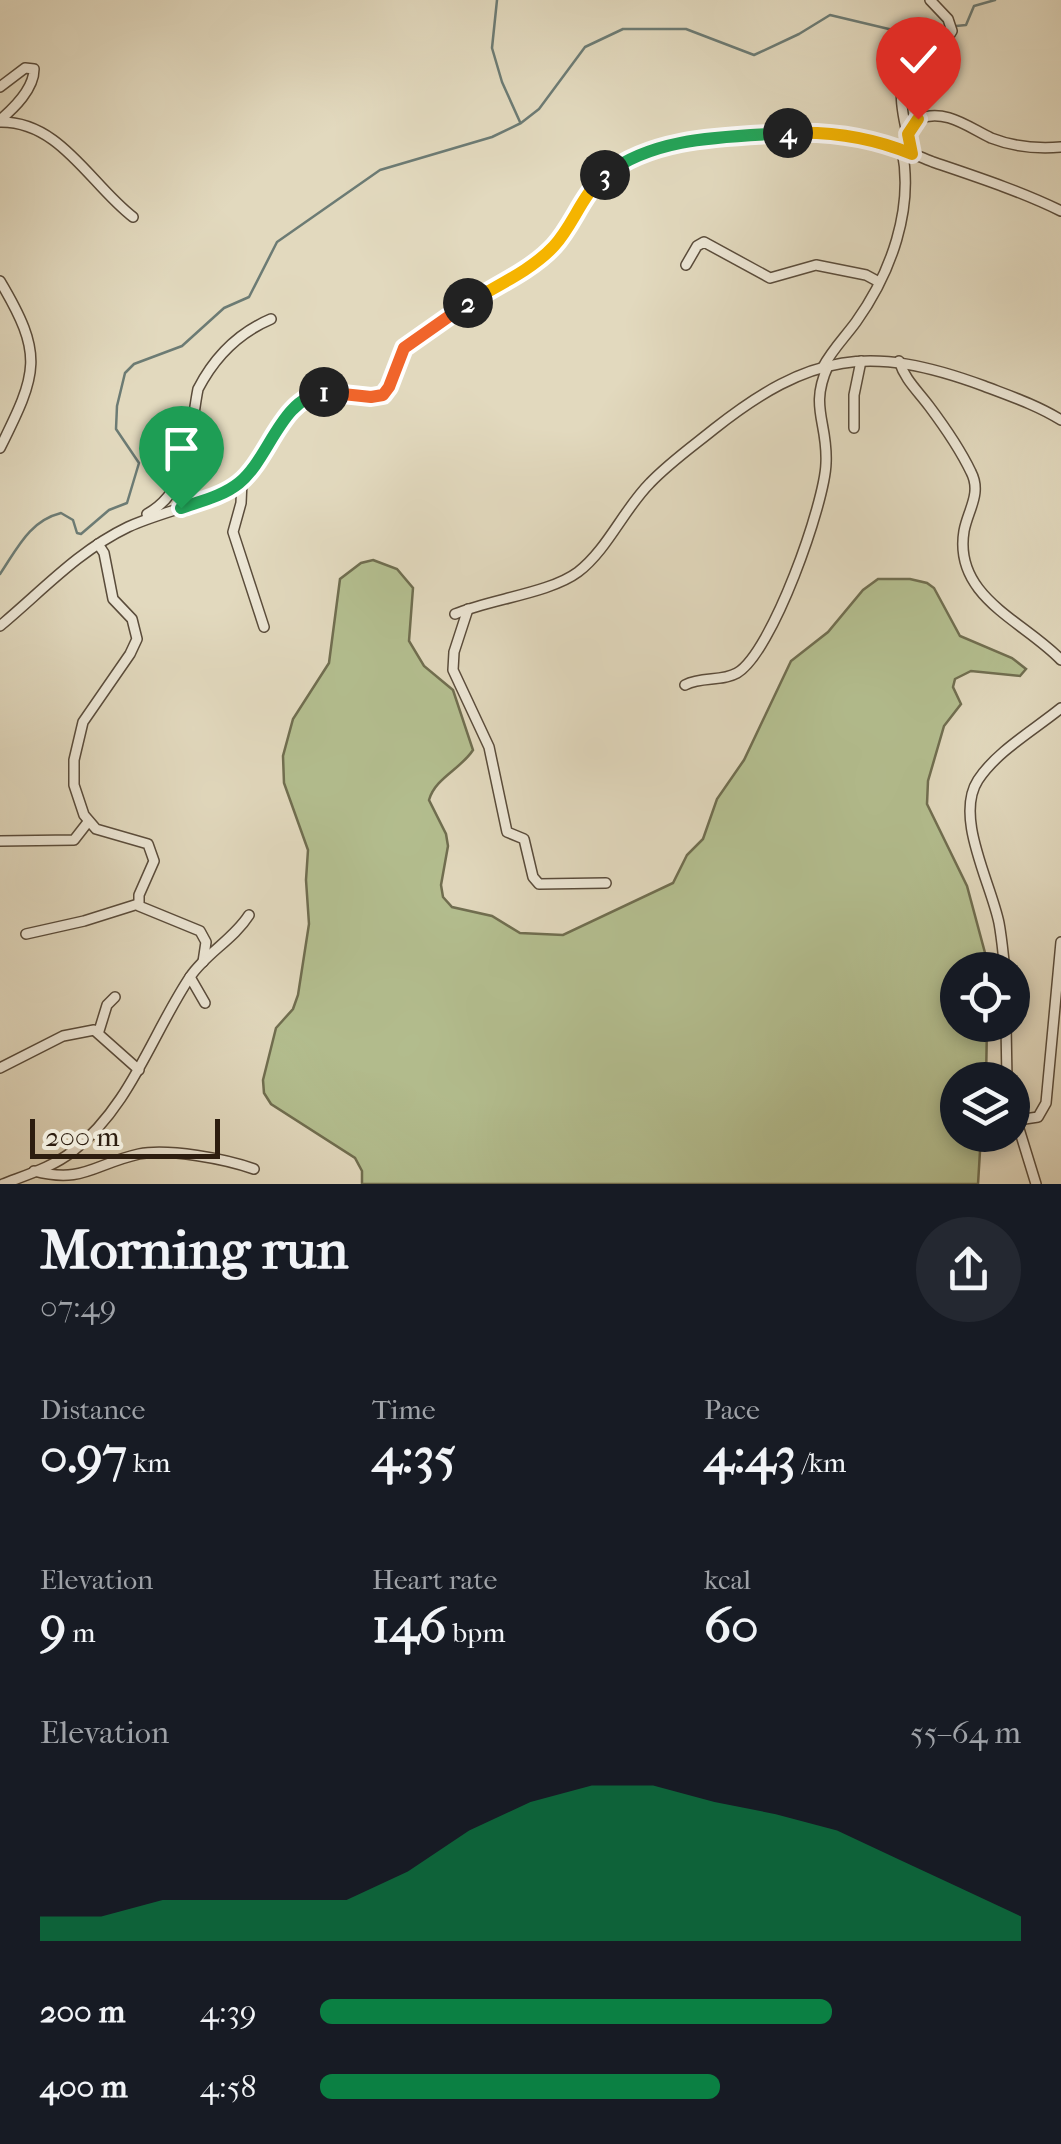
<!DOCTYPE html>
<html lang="en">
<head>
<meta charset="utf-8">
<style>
	:root { --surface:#171b24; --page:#242831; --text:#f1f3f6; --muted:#9ea1a6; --accent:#0b8043 }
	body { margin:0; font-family:"IM FELL French Canon",serif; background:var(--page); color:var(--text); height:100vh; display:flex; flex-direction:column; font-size:38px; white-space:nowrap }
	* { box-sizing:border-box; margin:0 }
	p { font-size:32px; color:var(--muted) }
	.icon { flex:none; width:55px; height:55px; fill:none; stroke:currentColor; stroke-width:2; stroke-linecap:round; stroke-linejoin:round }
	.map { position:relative; height:1184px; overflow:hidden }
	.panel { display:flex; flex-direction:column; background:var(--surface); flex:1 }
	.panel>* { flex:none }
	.buttons { position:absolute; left:940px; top:952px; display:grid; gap:20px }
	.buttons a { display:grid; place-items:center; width:90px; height:90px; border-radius:50%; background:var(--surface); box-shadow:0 5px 15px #0003; font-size:50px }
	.scale { position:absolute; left:30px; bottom:25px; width:190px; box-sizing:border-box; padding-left:10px; border:5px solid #2d1d0f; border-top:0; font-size:28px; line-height:35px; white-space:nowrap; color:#2d1d0f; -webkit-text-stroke:8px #ece6d5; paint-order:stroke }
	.pin { position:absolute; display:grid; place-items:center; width:85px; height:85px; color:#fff; margin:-102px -42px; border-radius:50% 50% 50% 0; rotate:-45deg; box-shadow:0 0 10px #0007 }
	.pin .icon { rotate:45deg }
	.km { position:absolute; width:50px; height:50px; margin:-25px; border-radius:50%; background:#222; color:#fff; font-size:28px; line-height:50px; text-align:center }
	.round { display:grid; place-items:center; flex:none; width:105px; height:105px; border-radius:52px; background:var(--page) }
	.summary { display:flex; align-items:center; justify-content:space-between; height:170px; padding:0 40px }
	h1 { font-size:55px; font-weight:700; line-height:75px }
	.figures { display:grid; grid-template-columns:repeat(3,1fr); gap:15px; height:170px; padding:10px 40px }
	.figures div { display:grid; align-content:center }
	.figures b { font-size:50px; font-weight:700 }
	.figures small { font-size:28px; font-weight:400 }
	.figures p { font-size:28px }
	.chart { height:280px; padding:20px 40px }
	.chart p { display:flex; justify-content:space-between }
	.chart svg { width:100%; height:180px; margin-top:10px; fill:var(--accent); opacity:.7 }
	ul { padding:0 40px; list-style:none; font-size:32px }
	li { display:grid; grid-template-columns:160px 120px 1fr; align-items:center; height:75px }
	li i { height:25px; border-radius:12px; background:var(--accent) }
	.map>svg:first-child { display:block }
</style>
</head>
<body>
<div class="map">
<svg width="1061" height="1184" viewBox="0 0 1061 1184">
	<rect width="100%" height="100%" fill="#e2d9be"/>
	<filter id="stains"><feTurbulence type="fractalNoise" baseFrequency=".002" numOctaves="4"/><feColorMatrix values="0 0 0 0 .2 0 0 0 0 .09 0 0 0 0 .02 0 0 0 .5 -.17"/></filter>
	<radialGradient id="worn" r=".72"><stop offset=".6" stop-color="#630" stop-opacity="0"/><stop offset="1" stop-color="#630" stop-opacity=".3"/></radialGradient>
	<path fill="#b4bf90" stroke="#706e50" stroke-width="2.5" d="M 373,560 L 397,569 L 413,588 L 409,641 L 424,666 L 453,690 L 473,750 C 461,769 435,778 429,800 L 446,834 L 448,846 L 441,885 L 443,897 L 452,907 L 492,916 L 520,933 L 563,935 L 673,883 L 687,855 L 703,839 L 717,799 L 744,760 L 791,661 L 828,632 L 863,590 L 878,579 L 910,579 L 927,583 L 934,588 L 960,636 L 1012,658 L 1026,669 L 1020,676 L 971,671 L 955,679 L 953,687 L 961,704 L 944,726 L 928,781 L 927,804 L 967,886 L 988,964 L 988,970 L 958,970 L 958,1025 L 987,1025 L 986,1080 L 958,1080 L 958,1135 L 981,1135 L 978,1184 L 362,1184 L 362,1171 L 355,1158 L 271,1104 L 264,1093 L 263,1080 L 276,1028 L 293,1009 L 298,995 L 309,924 L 306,880 L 308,850 L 284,783 L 283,756 L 293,719 L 329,663 L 340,579 L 361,563 Z"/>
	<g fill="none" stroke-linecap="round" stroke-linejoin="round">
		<g stroke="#6c7b74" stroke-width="2.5">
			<polyline points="497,0 492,48 502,82 520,122"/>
			<polyline points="956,26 966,25 974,6 995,0"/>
			<path d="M 0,574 C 17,549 29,521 61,513 L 73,520 L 77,533 L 81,534 L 109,510 L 127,503 L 139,463 L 116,429 L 117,406 L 125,373 L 134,364 L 182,346 L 224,308 L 249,297 L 277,242 L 380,170 L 492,137 L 521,123 L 539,109 L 585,47 L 623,29 L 686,29 L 754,55 L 799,34 L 830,15 L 893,30 L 948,28"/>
		</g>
		<defs>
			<g id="minor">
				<path d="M 0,87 L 25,68 L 34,69 C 34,89 14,108 0,120"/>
				<path d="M 0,122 C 60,121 90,184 133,217"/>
				<path d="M 908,134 L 918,119 C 945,108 968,127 991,138 C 1014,147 1037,149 1061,147"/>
				<path d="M 912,154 C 905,121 888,80 921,56 C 933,48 945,44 952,31 L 948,19 L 930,0"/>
				<polyline points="686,265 697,246 704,242 770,278 816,265 866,275 879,282"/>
				<path d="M 0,281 C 44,355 38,372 0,448"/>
				<path d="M 899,361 C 905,380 918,391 929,406 C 944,426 960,449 971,472 C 982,493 968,510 964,531 C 953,597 1024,621 1061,660"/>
				<path d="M 823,367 C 832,350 845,337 856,322 C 891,273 914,209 902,150"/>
				<polyline points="854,428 854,395 861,361"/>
				<polyline points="242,481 241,503 233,532 264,627"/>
				<path d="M 147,514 C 192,489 189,434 198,389 C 214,358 238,333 271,319"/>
				<polyline points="98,544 104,553 113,599 132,619 137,639 130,654 83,722 74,760 74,785 84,815 96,829 148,844 154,861 139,895 139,906 200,931 206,942 203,962"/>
				<polyline points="468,609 454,652 453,670 489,747 507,832 524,839 533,877 539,884 606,883"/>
				<path d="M 455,614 C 491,599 550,593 578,572 C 607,550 624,509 650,483 C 669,463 693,446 714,429 C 810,353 870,344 984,386 C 1010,396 1037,405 1061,420"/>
				<path d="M 0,626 C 42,591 78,551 128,527 C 163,511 202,505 236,486 C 265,462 276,411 312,395 C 335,385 360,401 383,395 C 396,379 395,357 411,341 L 545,255 C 571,230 579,193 610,171 C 663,134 799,124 862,137 C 886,142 910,153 933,162 C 977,177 1020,191 1061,211"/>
				<path d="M 685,685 C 702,676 721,682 737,673 C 772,653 825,503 826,463 C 828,422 809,408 828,366"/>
				<polyline points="0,841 74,840 88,822"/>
				<polyline points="26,934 84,921 138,904"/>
				<path d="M 1005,970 C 1003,954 1002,939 999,923 C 991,883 954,817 978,780 C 997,751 1034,730 1061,708"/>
				<polyline points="190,977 205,1003"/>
				<polyline points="1006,1025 1007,1080"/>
				<polyline points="99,1031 107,1005 115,997"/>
				<polyline points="0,1068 63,1036 94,1030 139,1070"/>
				<polyline points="1012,1106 1036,1184"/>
				<polyline points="1018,1120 1038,1117 1046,1103 1061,942"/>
				<path d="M 34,1171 C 83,1184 94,1164 139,1154 C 168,1148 226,1159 254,1169"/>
				<path d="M 3,1184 C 26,1175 53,1167 73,1151 C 130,1107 152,1034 190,977 C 206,953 233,940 249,915"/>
			</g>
		</defs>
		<use href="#minor" stroke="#5a4c3b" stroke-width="12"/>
		<use href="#minor" stroke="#ece6d5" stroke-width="9"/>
	</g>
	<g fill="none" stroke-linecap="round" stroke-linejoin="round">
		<defs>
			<path id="split-1" d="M 181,508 C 201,501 223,496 239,483 C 270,458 280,399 324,392"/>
			<polyline id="split-2" points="324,392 371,397 383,395 389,387 404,348 468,303"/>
			<path id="split-3" d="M 468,303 C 496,286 532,270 554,246 C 574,224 581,196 605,175"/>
			<path id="split-4" d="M 605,175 C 655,136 726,137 788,133"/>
			<path id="split-5" d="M 788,133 C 832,131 871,137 912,154 L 908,134 L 918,119"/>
		</defs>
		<use href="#split-1" stroke="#fff" stroke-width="20"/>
		<use href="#split-2" stroke="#fff" stroke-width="20"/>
		<use href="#split-3" stroke="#fff" stroke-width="20"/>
		<use href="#split-4" stroke="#fff" stroke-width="20"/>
		<use href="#split-5" stroke="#fff" stroke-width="20"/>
		<use href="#split-1" stroke="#22a559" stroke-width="12"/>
		<use href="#split-2" stroke="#f0652b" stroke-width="12"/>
		<use href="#split-3" stroke="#f5b400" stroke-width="12"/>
		<use href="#split-4" stroke="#22a559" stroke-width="12"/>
		<use href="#split-5" stroke="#f5b400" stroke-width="12"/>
	</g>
	<rect width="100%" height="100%" filter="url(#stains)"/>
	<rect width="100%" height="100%" fill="url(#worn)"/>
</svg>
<div class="buttons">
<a><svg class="icon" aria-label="locate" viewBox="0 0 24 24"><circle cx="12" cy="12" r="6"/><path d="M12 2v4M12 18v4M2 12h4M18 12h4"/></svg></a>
<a><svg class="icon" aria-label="layers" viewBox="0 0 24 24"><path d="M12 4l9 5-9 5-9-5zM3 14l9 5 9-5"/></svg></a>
</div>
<div class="scale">200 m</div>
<div class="pin" style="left:181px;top:508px;background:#1e9e55"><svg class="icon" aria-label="arrive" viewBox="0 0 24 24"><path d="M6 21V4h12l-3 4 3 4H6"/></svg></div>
<div class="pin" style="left:918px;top:119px;background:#d93025"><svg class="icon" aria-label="check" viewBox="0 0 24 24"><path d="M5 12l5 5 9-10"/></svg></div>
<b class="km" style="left:324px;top:392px">1</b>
<b class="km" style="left:468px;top:303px">2</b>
<b class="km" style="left:605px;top:175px">3</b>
<b class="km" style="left:788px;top:133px">4</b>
</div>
<section class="panel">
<div class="summary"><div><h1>Morning run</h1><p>07:49</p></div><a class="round"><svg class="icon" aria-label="share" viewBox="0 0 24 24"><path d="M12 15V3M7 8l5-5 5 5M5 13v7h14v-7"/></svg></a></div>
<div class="figures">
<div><p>Distance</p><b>0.97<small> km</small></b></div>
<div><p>Time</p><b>4:35</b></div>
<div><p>Pace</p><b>4:43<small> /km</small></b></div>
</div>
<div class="figures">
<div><p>Elevation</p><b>9<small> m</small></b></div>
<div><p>Heart rate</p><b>146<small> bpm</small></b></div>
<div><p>kcal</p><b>60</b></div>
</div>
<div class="chart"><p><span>Elevation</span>55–64 m</p>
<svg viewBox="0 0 160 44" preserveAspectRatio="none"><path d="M0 44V38L10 38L20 34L30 34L40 34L50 34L60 27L70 17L80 10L90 6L100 6L110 10L120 13L130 17L140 24L150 31L160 38V44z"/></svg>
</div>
<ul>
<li><b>200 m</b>4:39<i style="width:73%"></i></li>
<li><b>400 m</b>4:58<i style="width:57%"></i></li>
</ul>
</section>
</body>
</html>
